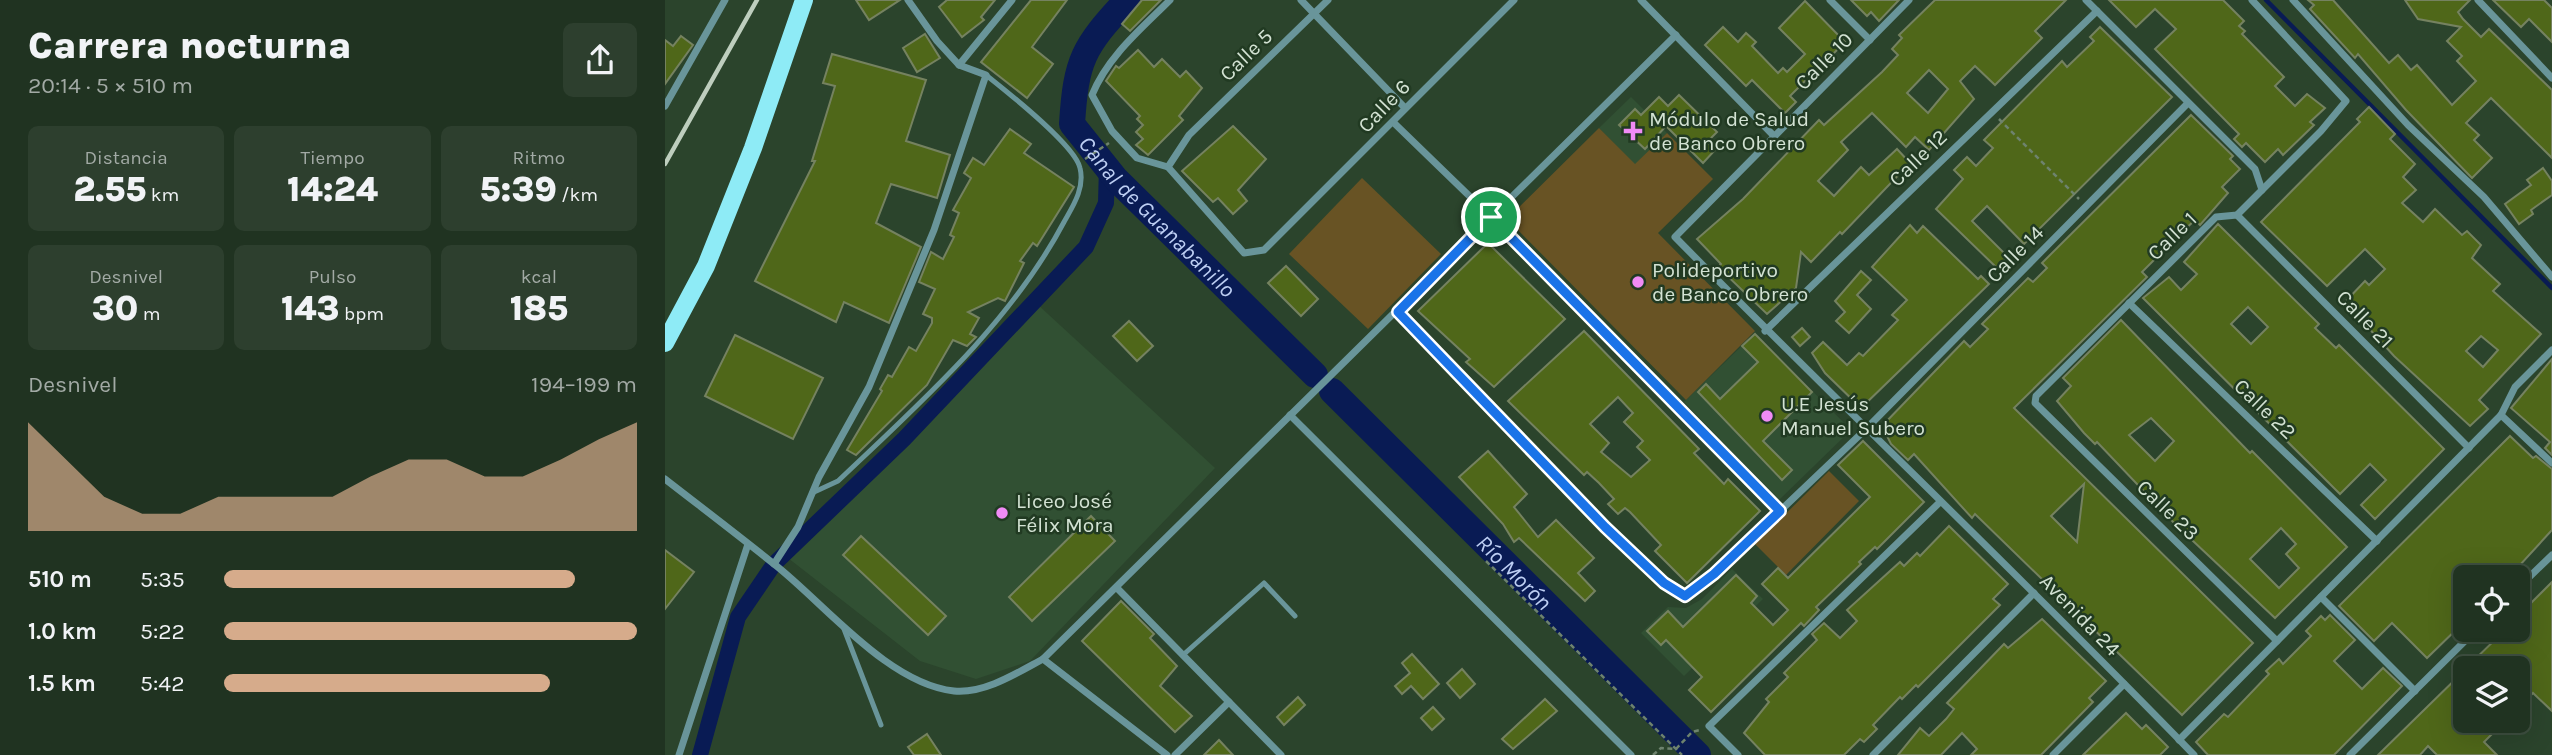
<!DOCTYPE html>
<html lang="es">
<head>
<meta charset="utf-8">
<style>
	:root { --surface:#203321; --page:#2d3f2e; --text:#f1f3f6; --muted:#a2aaa5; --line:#3d4e3f; --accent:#d6ab8b }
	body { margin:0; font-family:Karla,sans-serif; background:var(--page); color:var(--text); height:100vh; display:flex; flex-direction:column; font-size:26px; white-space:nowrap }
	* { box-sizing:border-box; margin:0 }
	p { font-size:23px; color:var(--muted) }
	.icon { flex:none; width:38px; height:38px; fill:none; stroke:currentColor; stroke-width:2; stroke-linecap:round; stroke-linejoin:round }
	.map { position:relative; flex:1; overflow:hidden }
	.drawer { display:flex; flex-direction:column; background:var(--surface); width:665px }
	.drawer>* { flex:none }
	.fabs { position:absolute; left:1788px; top:565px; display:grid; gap:14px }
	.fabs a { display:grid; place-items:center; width:77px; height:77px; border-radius:10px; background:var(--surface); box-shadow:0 7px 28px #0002,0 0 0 2px var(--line); font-size:35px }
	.pin { position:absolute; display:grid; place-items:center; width:60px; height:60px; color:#fff; margin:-30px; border:4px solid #fff; border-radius:50%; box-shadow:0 2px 7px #0007 }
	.round { display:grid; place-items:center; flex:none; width:74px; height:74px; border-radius:10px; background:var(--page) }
	.summary { display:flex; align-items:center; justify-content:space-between; height:119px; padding:0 28px }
	h1 { font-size:38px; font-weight:800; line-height:52px }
	.metrics { display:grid; grid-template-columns:repeat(3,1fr); gap:10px; height:119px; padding:7px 28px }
	.metrics div { display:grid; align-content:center; border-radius:10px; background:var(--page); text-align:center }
	.metrics b { font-size:35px; font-weight:800 }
	.metrics small { font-size:19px; font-weight:400 }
	.metrics p { font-size:19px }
	.chart { height:196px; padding:14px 28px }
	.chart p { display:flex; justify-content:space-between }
	.chart svg { width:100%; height:126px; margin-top:7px; fill:var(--accent); opacity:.7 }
	ul { padding:0 28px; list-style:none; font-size:23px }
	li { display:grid; grid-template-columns:112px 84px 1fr; align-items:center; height:52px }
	li i { height:18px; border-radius:9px; background:var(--accent) }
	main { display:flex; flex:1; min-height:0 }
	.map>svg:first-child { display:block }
</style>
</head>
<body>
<main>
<section class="drawer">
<div class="summary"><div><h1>Carrera nocturna</h1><p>20:14 · 5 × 510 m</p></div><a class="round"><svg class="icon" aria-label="share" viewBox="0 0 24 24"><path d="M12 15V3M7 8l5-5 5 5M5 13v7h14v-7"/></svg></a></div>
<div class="metrics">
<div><p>Distancia</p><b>2.55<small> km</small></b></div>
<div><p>Tiempo</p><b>14:24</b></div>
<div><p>Ritmo</p><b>5:39<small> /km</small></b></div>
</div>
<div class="metrics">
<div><p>Desnivel</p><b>30<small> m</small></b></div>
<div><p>Pulso</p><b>143<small> bpm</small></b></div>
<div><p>kcal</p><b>185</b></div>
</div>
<div class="chart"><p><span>Desnivel</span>194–199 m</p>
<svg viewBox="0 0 160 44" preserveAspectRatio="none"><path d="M0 44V6L10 19L20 32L30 38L40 38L50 32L60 32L70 32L80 32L90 25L100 19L110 19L120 25L130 25L140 19L150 12L160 6V44z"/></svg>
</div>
<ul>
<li><b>510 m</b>5:35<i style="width:85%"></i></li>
<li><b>1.0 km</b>5:22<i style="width:100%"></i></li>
<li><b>1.5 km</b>5:42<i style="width:79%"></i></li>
</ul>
</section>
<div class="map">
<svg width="1887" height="755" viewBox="0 0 1887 755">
	<rect width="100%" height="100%" fill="#2b442c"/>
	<g fill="#315033">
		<polygon points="966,97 1002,133 970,165 934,128"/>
		<polygon points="371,303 550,468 365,661 311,679 255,661 123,558"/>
		<polygon points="1090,333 1186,430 1114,500 1019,402"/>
		<polygon points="1067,569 1098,599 1019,676 976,633 1003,607 1021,608 1037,599"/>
	</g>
	<g fill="#685324">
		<polygon points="934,128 970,164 1002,133 1048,179 993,233 1090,331 1021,400 842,219"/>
		<polygon points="697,178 776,254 703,329 624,254"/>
		<polygon points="1164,471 1194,501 1121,575 1090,544"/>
	</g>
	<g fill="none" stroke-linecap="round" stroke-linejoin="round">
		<polyline stroke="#091b54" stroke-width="4.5" points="1601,0 1887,288"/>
		<polyline stroke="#091b54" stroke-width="16" points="35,755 73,617 109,564 239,439 421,247 441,203 442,167"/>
		<g stroke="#091b54" stroke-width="26">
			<path id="s1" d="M 462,0 C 418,47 411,60 407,124 L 451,179 L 650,375"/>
			<path id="s2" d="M 667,391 L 1033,755"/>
		</g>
	</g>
	<g fill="#4f6719" stroke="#758260" stroke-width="2" fill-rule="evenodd">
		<polygon points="191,0 235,0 204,20"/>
		<polygon points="282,0 330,0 316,17 319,20 297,37 274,7"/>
		<polygon points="366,0 402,0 367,47 388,64 362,98 316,62"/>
		<polygon points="477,0 496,0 465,31 457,24"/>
		<polygon points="1186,0 1234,0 1214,21 1206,12 1202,16"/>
		<path d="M 1270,0 L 1401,0 L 1370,31 L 1377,38 L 1330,85 L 1310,66 L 1295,81 L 1309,99 L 1264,150 L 1250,137 L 1241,147 L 1207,113 L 1176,142 L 1183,150 L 1153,181 L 1169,196 L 1196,167 L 1204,175 L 1232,149 L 1245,163 L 1177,234 L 1175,232 L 1146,262 L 1136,252 L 1131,288 L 1102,314 L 1053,267 L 1056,264 L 1032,239 L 1078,199 L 1154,120 L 1159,125 L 1217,72 L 1233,55 L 1227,49 L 1237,38 L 1234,35 ZM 1264,70 L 1283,89 L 1263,113 L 1242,93 Z"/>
		<polygon points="1444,0 1558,0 1579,21 1574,26 1580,31 1577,34 1619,77 1610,86 1630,106 1642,94 1660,108 1645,122 1649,125 1618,155 1613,149 1600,162 1581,143 1577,147 1569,139 1574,134 1490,49 1511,29 1490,9 1471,27"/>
		<polygon points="1643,0 1668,0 1724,63 1733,55 1746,70 1752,65 1787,105 1811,81 1792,61 1797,56 1782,41 1796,27 1753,19 1740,0 1805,0 1793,12 1798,19 1816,37 1824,29 1887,90 1887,158 1826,98 1801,123 1814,135 1809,140 1827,158 1807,178 1741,110 1693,54 1690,58 1645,9 1649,5"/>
		<polygon points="1828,0 1879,0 1887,8 1887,42 1864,19 1856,27"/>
		<polygon points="1140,1 1180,42 1167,55 1171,59 1148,81 1144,77 1125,96 1131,102 1120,113 1087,80 1081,86 1040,45 1058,27 1073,42 1081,33 1091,42 1087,46 1113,73 1118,68 1122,72 1140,54 1114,28"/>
		<polygon points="1435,27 1507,97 1359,244 1322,206 1307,221 1343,257 1332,268 1271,209 1298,179 1289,170 1302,157 1311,166 1328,148 1319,140 1397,61 1402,67 1429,41 1425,37"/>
		<polygon points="260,34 275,58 252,72 238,48"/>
		<polygon points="16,36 28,45 0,84 0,40 8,46"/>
		<polygon points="473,50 489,67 497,59 515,77 521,71 537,88 514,116 518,120 483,155 471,145 478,139 471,132 478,125 472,119 475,116 441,81 451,66 454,68"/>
		<polygon points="167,54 261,80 241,141 285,155 272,198 226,184 211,223 256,247 224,323 179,302 171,322 90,281 150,161 147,161 170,86 158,83"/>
		<polygon points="1014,95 1052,132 1042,142 1050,150 1038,163 1001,126 980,149 954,125 970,109 976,115 994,97 1003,106"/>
		<path d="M 1704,107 L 1730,134 L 1725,139 L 1750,164 L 1738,177 L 1751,190 L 1737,203 L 1758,222 L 1770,209 L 1797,235 L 1802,231 L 1816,245 L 1807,258 L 1835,284 L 1828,291 L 1876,334 L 1814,400 L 1823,409 L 1805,426 L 1729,356 L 1680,302 L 1700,281 L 1704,285 L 1720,269 L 1700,249 L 1662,286 L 1596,222 L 1695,122 L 1692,119 ZM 1816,336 L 1833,350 L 1818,367 L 1801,351 Z"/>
		<path d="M 1526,115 L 1568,156 L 1565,159 L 1575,169 L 1557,187 L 1563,193 L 1535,225 L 1530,220 L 1516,233 L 1477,272 L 1482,277 L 1349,408 L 1588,643 L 1517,715 L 1310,514 L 1307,518 L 1249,454 L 1243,460 L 1226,444 L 1217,426 L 1299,341 L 1305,347 L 1323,329 L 1317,324 L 1363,278 L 1368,282 L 1382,268 L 1377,263 ZM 1419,484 L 1412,542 L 1386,516 Z"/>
		<polygon points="568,126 601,159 573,190 582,201 568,214 553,198 548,202 517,171"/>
		<polygon points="345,129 366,144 359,153 409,187 372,246 368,243 355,261 359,263 340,301 333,298 303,312 314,318 305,334 311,337 302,346 288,340 262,385 191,455 182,450 217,391 215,389 223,375 227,377 244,347 251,351 267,323 267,318 258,314 270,289 254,282 266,252 278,259 289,237 285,235 294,213 288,210 306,178 299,173 308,158 319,165"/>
		<polygon points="1878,168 1887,181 1887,195 1866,210 1868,214 1854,224 1840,204 1866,185 1862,180"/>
		<path d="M 1553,224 L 1654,324 L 1650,328 L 1671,348 L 1674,345 L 1779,449 L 1710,519 L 1696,505 L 1721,480 L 1705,464 L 1675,494 L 1478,298 L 1504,277 L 1516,290 L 1532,274 L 1519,262 ZM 1583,307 L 1603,327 L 1586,344 L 1566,324 Z"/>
		<polygon points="1245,225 1252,233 1258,226 1313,279 1316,276 1324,284 1196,408 1160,373 1147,353 1158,342 1182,365 1194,353 1198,356 1233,320 1227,315 1242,300 1207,267"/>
		<polygon points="823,243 900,319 829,387 801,362 805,359 753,311"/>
		<polygon points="621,266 653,299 636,316 603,283"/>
		<polygon points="1196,271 1206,280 1192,295 1206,309 1184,333 1171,321 1180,312 1170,301"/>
		<path d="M 1456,320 L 1585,453 L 1587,451 L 1682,547 L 1610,618 L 1511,525 L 1432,442 L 1430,444 L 1419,433 L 1392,401 L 1406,386 L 1398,378 ZM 1486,418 L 1509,441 L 1490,461 L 1464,435 ZM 1616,528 L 1631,544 L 1621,554 L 1634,568 L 1614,588 L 1585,559 Z"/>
		<polygon points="464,321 488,346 472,361 448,336"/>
		<polygon points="1137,328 1145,337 1135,346 1127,337"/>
		<path d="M 919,331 L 1034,449 L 1029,453 L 1059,484 L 1063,479 L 1095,511 L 1022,583 L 990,551 L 996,545 L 965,512 L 960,508 L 953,514 L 943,504 L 949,499 L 934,483 L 922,472 L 919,475 L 843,401 ZM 953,397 L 968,413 L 959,422 L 978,441 L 972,447 L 985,460 L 966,477 L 936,452 L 944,443 L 925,424 Z"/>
		<polygon points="1090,334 1147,392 1098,441 1127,470 1117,480 1033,392 1041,384 1055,399 1093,362 1077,346"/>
		<polygon points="70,335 158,378 128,439 40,396"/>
		<polygon points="1887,359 1887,455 1880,448 1885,442 1846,408"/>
		<polygon points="1845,436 1868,458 1871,456 1887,469 1887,530 1843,578 1801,578 1801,620 1762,658 1727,623 1709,641 1674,606"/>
		<polygon points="1198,441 1259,502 1212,549 1210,547 1194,562 1196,564 1151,607 1154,610 1139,626 1136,623 1046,712 1024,690 1037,677 1001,640 996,645 982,631 1003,611 1018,627 1071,575 1092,596 1086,603 1108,625 1123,610 1097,584 1113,568 1123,578 1205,497 1173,465"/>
		<polygon points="823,451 862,494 849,507 873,537 891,520 929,558 913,573 930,591 920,601 854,538 849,542 838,524 794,477"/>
		<polygon points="426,516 450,541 367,621 344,597"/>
		<polygon points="1284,526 1343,584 1328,599 1335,605 1253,687 1251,685 1237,699 1235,697 1208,725 1212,729 1199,742 1195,739 1179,755 1100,755 1079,733 1104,702 1101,699 1123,677 1119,673 1152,640 1147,634 1159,623 1175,638 1192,621 1182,610 1235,562 1239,566 1252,553 1255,556"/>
		<polygon points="196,536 281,616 263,635 178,555"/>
		<polygon points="0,550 29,572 0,609"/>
		<polygon points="1887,582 1887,711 1868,693 1853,708 1853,668 1801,668 1840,630 1853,630 1853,616"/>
		<polygon points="456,601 489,634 485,638 512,666 495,686 527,716 510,732 417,641"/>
		<polygon points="1665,615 1690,640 1669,661 1697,689 1718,668 1737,686 1669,755 1543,755 1531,742 1559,714 1563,717 1604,674 1601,671 1614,659 1618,664 1646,636 1641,631 1656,616 1660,620"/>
		<polygon points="1377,619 1441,681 1424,698 1428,702 1376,755 1306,755 1312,749 1297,733 1276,755 1233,755 1255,728 1264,736 1281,719 1289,709 1282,703 1339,644 1343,648"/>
		<polygon points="747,654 774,684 758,699 746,686 737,694 730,686 745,673 737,663"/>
		<polygon points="797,669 810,684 795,698 782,683"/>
		<polygon points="1801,669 1801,721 1840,721 1819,742 1832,755 1772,755 1763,746 1755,755 1713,755"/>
		<polygon points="633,697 640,705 619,725 612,717"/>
		<polygon points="880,699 892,711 848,749 837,739"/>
		<polygon points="768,707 779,719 767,730 756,718"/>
		<polygon points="1461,713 1477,729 1481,725 1503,747 1495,755 1418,755"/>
		<polygon points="262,734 276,755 249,755 243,747"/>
		<polygon points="554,740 568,755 539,755"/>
	</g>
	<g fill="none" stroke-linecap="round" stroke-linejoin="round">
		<g stroke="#6e836e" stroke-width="2.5" stroke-dasharray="5 3.5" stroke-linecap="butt">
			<polyline points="1334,119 1414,199"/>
			<polyline points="420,159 444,143"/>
			<polyline points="821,561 1017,755"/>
			<polyline points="988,755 996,748 1011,749 1027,732 1035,730"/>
		</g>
		<g stroke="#69959a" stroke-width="5">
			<path d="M 147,493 L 173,481 C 256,402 345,324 399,222 C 408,206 420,188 415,168 C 410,145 341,91 321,75"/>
			<polyline points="179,629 216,725"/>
			<polyline points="518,655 599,583 630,616"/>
		</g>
		<g stroke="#69959a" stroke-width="7">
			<polyline points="636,0 740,108"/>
			<polyline points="663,0 524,135 503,167 579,253 599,250 849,0"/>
			<polyline points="976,0 1109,136"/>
			<polyline points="1165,0 1205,40"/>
			<path d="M 1244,0 L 1010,237 C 1181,411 1359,579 1529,755"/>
			<polyline points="1421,0 1590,169 1597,190 1572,215 1551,217 1371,396 1370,403 1612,641"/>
			<polyline points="1587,0 1681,101 1656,131 1597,190"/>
			<polyline points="1628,0 1743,125 1819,197 1887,277"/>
			<polyline points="1813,0 1887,78"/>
			<polyline points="294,65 347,0"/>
			<polyline points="0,106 60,0"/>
			<polyline points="728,122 826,217 1115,511"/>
			<path d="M 503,167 L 472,158 L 447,131 L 427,95 C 443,56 476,29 505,0"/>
			<polyline points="1572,215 1804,448"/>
			<polyline points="1464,303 1712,541"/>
			<polyline points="733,312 940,527 999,583 1020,596 1049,574 1201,429 1522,104"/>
			<polyline points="1100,331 1432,11"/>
			<polyline points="625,415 966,755"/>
			<polyline points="1836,415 1887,463"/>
			<path d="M 0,479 C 36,507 73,535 109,564 C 159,603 223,684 289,691 C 319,694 352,673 378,659 L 1011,35"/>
			<polyline points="109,564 133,527 154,477 204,387 269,230 321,75 294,65 272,41 243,0"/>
			<polyline points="452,588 616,755"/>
			<polyline points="1853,588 1887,555"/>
			<polyline points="1656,597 1750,691"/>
			<polyline points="378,659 502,755"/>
			<polyline points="1514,740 1836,415 1850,387 1887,350"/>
			<polyline points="14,755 83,544"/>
			<polyline points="510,755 564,702"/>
			<polyline points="1073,755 1044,726 1275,502"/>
			<polyline points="1208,755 1369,593"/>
			<polyline points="1388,755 1459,684"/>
			<polyline points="1685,755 1811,630"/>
		</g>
		<polyline stroke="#8eebf6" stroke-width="18" points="0,343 41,266 88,148 139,0"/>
		<polyline stroke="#becebe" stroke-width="4.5" points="0,164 92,0"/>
	</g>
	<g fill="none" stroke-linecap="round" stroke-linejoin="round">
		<defs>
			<polygon id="route" points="826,217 1115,511 1049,574 1020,596 999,583 940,527 733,312"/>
		</defs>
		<use href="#route" stroke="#fff" stroke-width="14"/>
		<use href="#route" stroke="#1a73e8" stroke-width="9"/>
	</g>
	<g fill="#f08bf5" stroke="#213a22" stroke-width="2.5">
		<path d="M964.5 120.5h7v7h7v7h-7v7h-7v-7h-7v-7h7z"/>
		<circle cx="973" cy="282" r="7"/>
		<circle cx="1102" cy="416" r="7"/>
		<circle cx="337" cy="513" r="7"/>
	</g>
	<g text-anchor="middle" stroke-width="5" stroke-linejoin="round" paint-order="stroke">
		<g font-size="21" fill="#d3e2d3" stroke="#213a22">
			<text transform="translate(581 55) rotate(-44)" y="7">Calle 5</text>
			<text transform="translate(1159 61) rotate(-45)" y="7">Calle 10</text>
			<text transform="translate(719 106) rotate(-46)" y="7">Calle 6</text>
			<text transform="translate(1253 158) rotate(-44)" y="7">Calle 12</text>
			<text transform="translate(1507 236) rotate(-44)" y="7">Calle 1</text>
			<text transform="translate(1350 254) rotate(-45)" y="7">Calle 14</text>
			<text transform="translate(1700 319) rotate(46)" y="7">Calle 21</text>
			<text transform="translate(1600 409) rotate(44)" y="7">Calle 22</text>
			<text transform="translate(1503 510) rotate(44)" y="7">Calle 23</text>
			<text transform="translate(1415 615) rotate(46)" y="7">Avenida 24</text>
		</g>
		<g font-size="21" fill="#d3e2d3" stroke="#213a22" text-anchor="start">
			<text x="984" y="126">Módulo de Salud<tspan x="984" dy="24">de Banco Obrero</tspan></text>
			<text x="987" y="277">Polideportivo<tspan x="987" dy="24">de Banco Obrero</tspan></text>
			<text x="1116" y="411">U.E Jesús<tspan x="1116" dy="24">Manuel Subero</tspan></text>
			<text x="351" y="508">Liceo José<tspan x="351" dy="24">Félix Mora</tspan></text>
		</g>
		<g font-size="23" font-style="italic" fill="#bdcef3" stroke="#213a22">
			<text dy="8" stroke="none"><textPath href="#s1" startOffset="266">Canal de Guanabanillo</textPath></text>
			<text dy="8" stroke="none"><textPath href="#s2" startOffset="257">Río Morón</textPath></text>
		</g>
	</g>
</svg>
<div class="fabs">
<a><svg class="icon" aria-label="locate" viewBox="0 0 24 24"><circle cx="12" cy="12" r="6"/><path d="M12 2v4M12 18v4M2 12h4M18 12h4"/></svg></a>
<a><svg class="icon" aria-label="layers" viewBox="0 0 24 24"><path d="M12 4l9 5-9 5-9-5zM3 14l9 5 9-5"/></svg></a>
</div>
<div class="pin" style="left:826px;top:217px;background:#1e9e55"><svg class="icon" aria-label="arrive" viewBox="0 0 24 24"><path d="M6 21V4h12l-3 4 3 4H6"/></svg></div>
</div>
</main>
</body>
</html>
